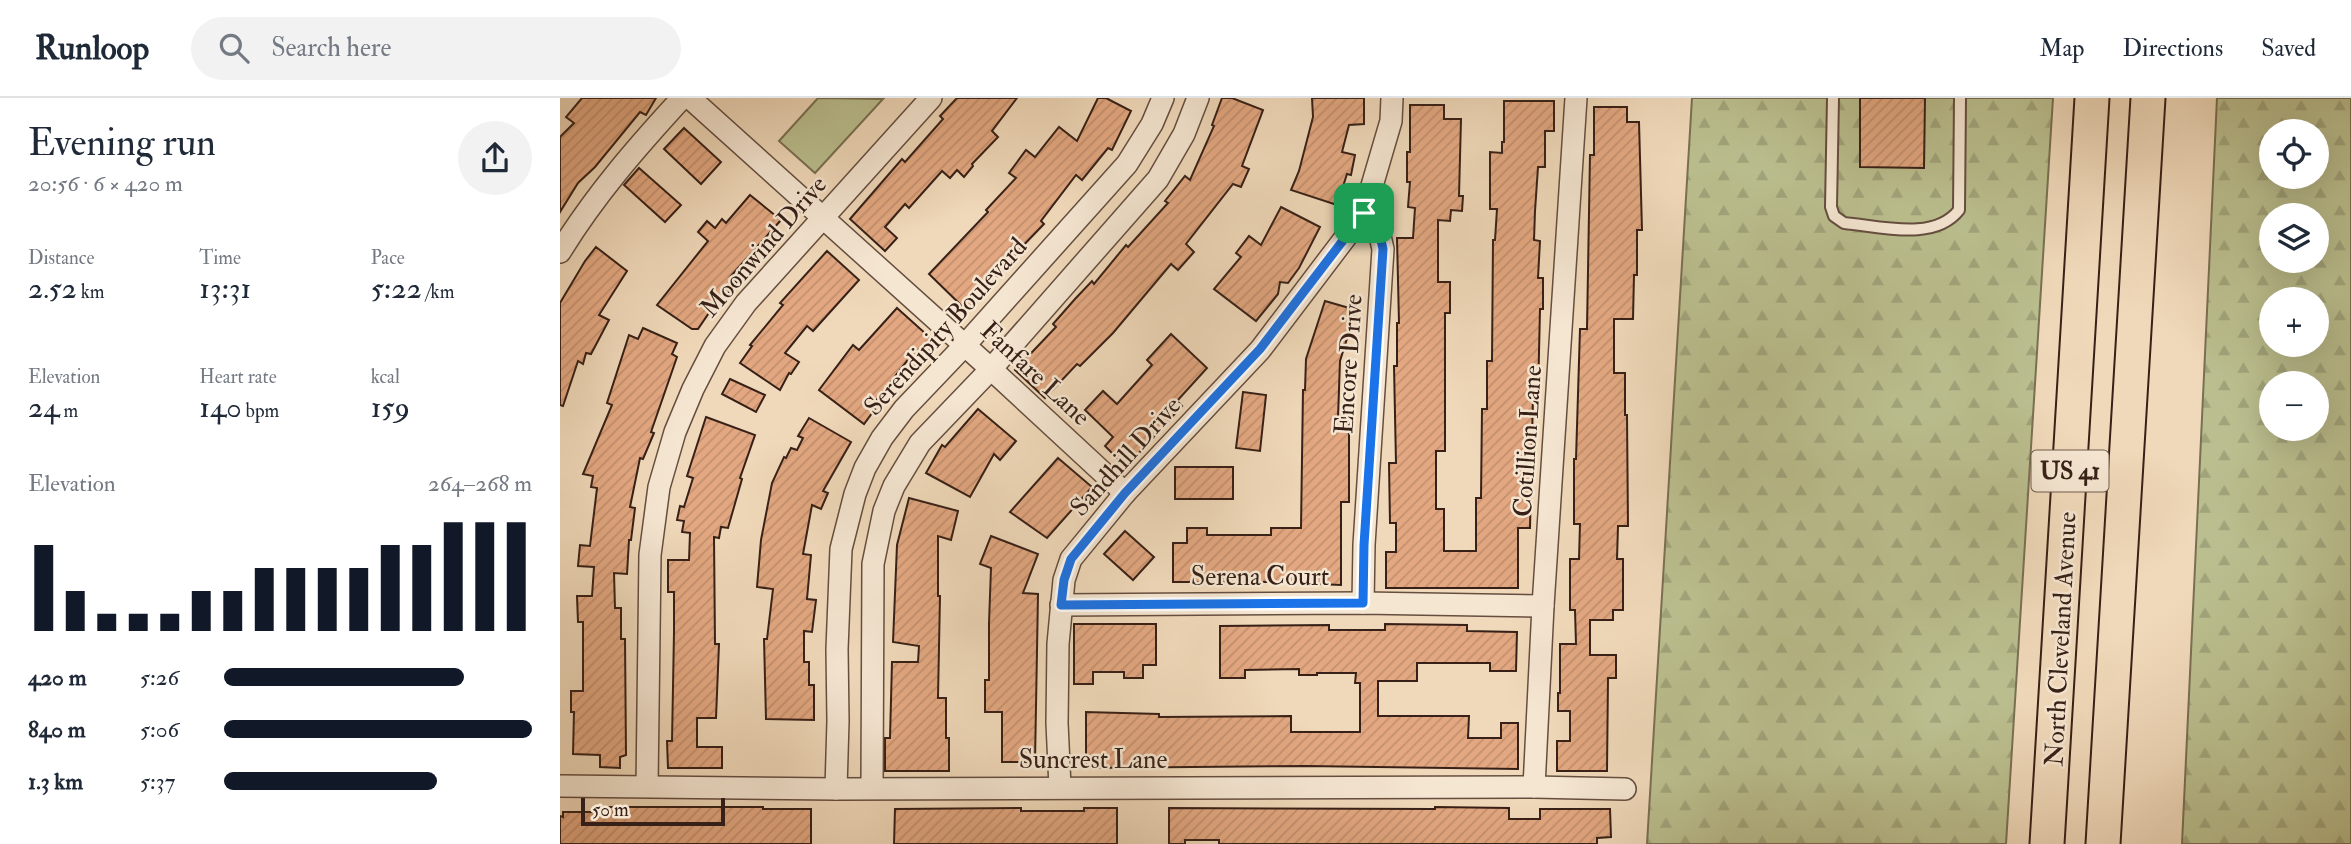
<!DOCTYPE html>
<html lang="en">
<head>
<meta charset="utf-8">
<style>
	:root { --surface:#fff; --page:#f2f2f3; --text:#1f2937; --muted:#747a83; --line:#e0e1e3; --accent:#111827 }
	body { margin:0; font-family:"IM FELL Double Pica",serif; background:var(--page); color:var(--text); height:100vh; display:flex; flex-direction:column; font-size:26px; white-space:nowrap }
	* { box-sizing:border-box; margin:0 }
	p { font-size:23px; color:var(--muted) }
	.icon { flex:none; width:38px; height:38px; fill:none; stroke:currentColor; stroke-width:2; stroke-linecap:round; stroke-linejoin:round }
	.map { position:relative; flex:1; overflow:hidden }
	.side { display:flex; flex-direction:column; background:var(--surface); width:560px }
	.side>* { flex:none }
	.fabs { position:absolute; left:1699px; top:21px; display:grid; gap:14px }
	.fabs a { display:grid; place-items:center; width:70px; height:70px; border-radius:50%; background:var(--surface); box-shadow:0 7px 28px #0002; font-size:35px }
	.scale { position:absolute; left:21px; bottom:18px; width:144px; box-sizing:border-box; padding-left:7px; border:4px solid #372017; border-top:0; font-size:19px; line-height:24px; white-space:nowrap; color:#372017; -webkit-text-stroke:5px #f5e6d2; paint-order:stroke }
	.pin { position:absolute; display:grid; place-items:center; width:60px; height:60px; color:#fff; margin:-30px; border-radius:14px; box-shadow:0 4px 10px #0006 }
	.round { display:grid; place-items:center; flex:none; width:74px; height:74px; border-radius:37px; background:var(--page) }
	.summary { display:flex; align-items:center; justify-content:space-between; height:119px; padding:0 28px }
	h1 { font-size:38px; font-weight:600; line-height:52px }
	.metrics { display:grid; grid-template-columns:repeat(3,1fr); gap:10px; height:119px; padding:7px 28px }
	.metrics div { display:grid; align-content:center }
	.metrics b { font-size:30px; font-weight:600 }
	.metrics small { font-size:19px; font-weight:400 }
	.metrics p { font-size:19px }
	.chart { height:196px; padding:14px 28px }
	.chart p { display:flex; justify-content:space-between }
	.chart svg { width:100%; height:126px; margin-top:7px; stroke:var(--accent); stroke-width:6 }
	ul { padding:0 28px; list-style:none; font-size:23px }
	li { display:grid; grid-template-columns:112px 84px 1fr; align-items:center; height:52px }
	li i { height:18px; border-radius:9px; background:var(--accent) }
	header { display:flex; align-items:center; gap:42px; box-sizing:border-box; height:98px; padding:0 35px; background:var(--surface); border-bottom:2px solid var(--line) }
	header strong { font-size:33px }
	nav { display:flex; gap:38px; margin-inline-start:auto; font-size:24px }
	.search { width:490px; height:63px; background:var(--page); display:flex; align-items:center; gap:18px; box-sizing:border-box; padding:0 24px; border-radius:38px; color:var(--muted); font-size:26px }
	main { display:flex; flex:1; min-height:0 }
	.map>svg:first-child { display:block }
</style>
</head>
<body>
<header>
<strong>Runloop</strong>
<div class="search"><svg class="icon" aria-label="search" viewBox="0 0 24 24"><circle cx="10" cy="10" r="6"/><path d="M15 15l6 6"/></svg>Search here</div>
<nav><a>Map</a><a>Directions</a><a>Saved</a></nav>
</header>
<main>
<section class="side">
<div class="summary"><div><h1>Evening run</h1><p>20:56 · 6 × 420 m</p></div><a class="round"><svg class="icon" aria-label="share" viewBox="0 0 24 24"><path d="M12 15V3M7 8l5-5 5 5M5 13v7h14v-7"/></svg></a></div>
<div class="metrics">
<div><p>Distance</p><b>2.52<small> km</small></b></div>
<div><p>Time</p><b>13:31</b></div>
<div><p>Pace</p><b>5:22<small> /km</small></b></div>
</div>
<div class="metrics">
<div><p>Elevation</p><b>24<small> m</small></b></div>
<div><p>Heart rate</p><b>140<small> bpm</small></b></div>
<div><p>kcal</p><b>159</b></div>
</div>
<div class="chart"><p><span>Elevation</span>264–268 m</p>
<svg viewBox="0 0 160 44" preserveAspectRatio="none"><path d="M5 44V14M15 44V30M25 44V38M35 44V38M45 44V38M55 44V30M65 44V30M75 44V22M85 44V22M95 44V22M105 44V22M115 44V14M125 44V14M135 44V6M145 44V6M155 44V6"/></svg>
</div>
<ul>
<li><b>420 m</b>5:26<i style="width:78%"></i></li>
<li><b>840 m</b>5:06<i style="width:100%"></i></li>
<li><b>1.3 km</b>5:37<i style="width:69%"></i></li>
</ul>
</section>
<div class="map">
<svg width="1791" height="746" viewBox="0 0 1791 746">
	<defs>
		<pattern id="forest-firs" width="22" height="20" patternUnits="userSpaceOnUse" patternTransform="scale(1.75)"><rect width="22" height="20" fill="#bbbf8f"/><path d="M5 1l3.5 6h-7zM16 11l3.5 6h-7z" fill="#a1a47b"/></pattern>
		<pattern id="building-hatch" width="6" height="6" patternUnits="userSpaceOnUse" patternTransform="scale(1.75)"><rect width="6" height="6" fill="#e3a881"/><path d="M-1 1l2-2M0 6l6-6M5 7l2-2" fill="none" stroke="#c3906f"/></pattern>
	</defs>
	<rect width="100%" height="100%" fill="#f0d9ba"/>
	<filter id="stains"><feTurbulence type="fractalNoise" baseFrequency=".00286" numOctaves="4"/><feColorMatrix values="0 0 0 0 .2 0 0 0 0 .09 0 0 0 0 .02 0 0 0 .5 -.17"/></filter>
	<radialGradient id="worn" r=".72"><stop offset=".6" stop-color="#630" stop-opacity="0"/><stop offset="1" stop-color="#630" stop-opacity=".3"/></radialGradient>
	<g fill="url(#forest-firs)" stroke="#797053" stroke-width="2" fill-rule="evenodd">
		<polygon points="1132,0 1493,0 1446,746 1087,746"/>
		<path d="M 1657,0 L 1791,0 L 1791,746 L 1622,746 ZM 1712,33 L 1757,33 L 1757,79 L 1712,79 ZM 1712,117 L 1757,117 L 1757,163 L 1712,163 ZM 1712,201 L 1757,201 L 1757,247 L 1712,247 ZM 1712,285 L 1757,285 L 1757,331 L 1712,331 Z"/>
	</g>
	<polygon fill="#bbbf8f" stroke="#797053" stroke-width="2" points="258,0 323,1 255,75 219,43"/>
	<g fill="url(#building-hatch)" stroke="#372017" stroke-width="2">
		<polygon points="22,0 96,0 86,17 80,14 35,69 18,85 0,114 0,39 14,25 6,19"/>
		<polygon points="397,0 457,0 432,33 438,39 412,66 413,68 404,79 397,72 390,80 382,73 349,110 345,106 325,129 337,140 325,153 290,121 342,61 345,64 383,21 380,18"/>
		<polygon points="538,0 546,0 571,13 552,52 548,50 522,82 516,77 481,123 484,126 455,156 457,158 426,190 428,192 407,213 369,176 428,114 426,112 456,80 449,75 466,52 475,59 499,29 517,43"/>
		<polygon points="662,0 672,0 703,12 682,68 689,71 681,89 673,86 626,146 634,154 618,172 611,166 553,235 520,268 517,266 485,300 455,272 496,229 493,226 515,201 532,183 534,186 566,147 568,149 608,105 605,103 625,78 630,82 654,28 652,27"/>
		<polygon points="752,0 804,0 804,26 789,27 782,54 795,57 791,77 787,76 777,107 731,92 739,73 753,19"/>
		<polygon points="1300,0 1365,0 1364,70 1300,69"/>
		<polygon points="944,3 994,3 994,33 985,33 985,69 978,69 975,113 974,142 980,143 978,180 983,180 983,211 980,211 978,298 973,298 970,430 958,430 958,490 826,490 826,454 836,454 836,425 830,425 829,365 836,365 834,268 837,268 837,225 839,225 837,140 853,140 855,110 848,109 850,84 847,84 847,54 850,54 850,7 884,7 884,21 901,21 899,98 903,98 902,113 891,112 890,123 878,122 878,184 890,184 890,215 885,215 885,353 876,353 876,411 884,411 884,453 916,453 916,400 921,400 922,311 927,311 927,263 932,263 933,142 935,142 937,111 930,111 930,54 942,55 942,44 944,44"/>
		<polygon points="1034,9 1067,9 1067,24 1079,24 1082,132 1077,132 1077,177 1074,177 1073,221 1054,221 1054,275 1065,275 1065,317 1067,317 1068,428 1058,428 1057,461 1063,461 1063,512 1053,512 1053,522 1030,522 1030,557 1056,557 1056,580 1048,580 1047,673 997,673 997,643 1010,643 1010,613 998,613 998,595 1000,595 1000,546 1016,546 1015,512 1010,512 1010,461 1019,461 1020,426 1014,426 1014,361 1016,361 1020,231 1027,231 1030,57 1034,57"/>
		<polygon points="124,30 161,64 141,86 104,51"/>
		<polygon points="79,70 121,107 105,124 64,87"/>
		<polygon points="190,97 221,122 170,179 177,184 156,211 153,209 138,231 132,231 97,207 148,143 138,134 147,123 155,130 162,121 166,125"/>
		<polygon points="721,109 760,129 739,170 728,185 720,184 718,196 696,223 654,191 681,159 676,155 689,138 701,147"/>
		<polygon points="36,149 67,173 39,217 49,222 31,256 26,255 23,266 18,263 3,308 0,307 0,205 25,163"/>
		<polygon points="267,153 299,182 253,233 247,228 225,255 239,264 231,276 229,275 220,292 180,265 192,248 190,247 223,207 220,205"/>
		<polygon points="765,203 796,212 780,263 778,320 789,320 789,404 781,404 781,487 711,484 613,484 613,445 627,445 627,430 647,430 647,437 711,437 711,430 741,430 743,292 745,292 746,261"/>
		<polygon points="337,210 376,245 355,269 347,263 312,308 315,311 304,326 259,292 293,247 299,252"/>
		<polygon points="83,230 117,245 112,256 117,259 91,334 94,335 83,361 80,360 70,409 75,410 71,442 69,442 67,476 54,475 55,510 61,510 61,541 65,541 66,657 60,659 60,670 40,669 40,657 13,656 14,614 11,614 11,593 23,593 23,524 18,524 17,498 32,498 34,469 18,468 20,447 30,448 37,390 31,389 33,378 23,376 52,307 47,305 69,237 78,241"/>
		<polygon points="611,236 647,270 617,303 622,308 566,369 545,348 553,339 525,312 543,293 557,306 592,267 587,262"/>
		<polygon points="170,281 205,297 196,314 162,296"/>
		<polygon points="683,294 706,297 700,353 676,350"/>
		<polygon points="418,311 456,343 440,362 434,356 410,399 366,375 382,347 385,349"/>
		<polygon points="146,319 195,337 180,380 182,381 168,430 161,429 159,440 154,439 155,546 159,546 156,620 137,620 137,649 162,649 162,670 108,670 107,643 112,643 114,534 114,494 108,494 108,462 129,462 130,435 122,434 124,423 117,422 120,408 124,409 133,380 127,378"/>
		<polygon points="249,320 291,344 263,393 268,395 261,411 252,407 243,456 251,457 247,501 256,502 252,534 244,533 244,564 249,564 249,587 254,587 254,622 206,621 204,541 207,541 213,491 197,489 201,442 212,385 224,359 226,360 231,350 237,352 243,340 238,338"/>
		<polygon points="498,360 532,389 487,440 450,414"/>
		<rect x="615" y="369" width="58" height="32"/>
		<polygon points="349,400 398,413 391,442 378,438 378,498 380,498 378,600 386,600 386,640 389,640 389,673 325,673 325,640 330,640 332,564 358,564 359,548 333,544 337,447"/>
		<polygon points="565,433 594,459 573,482 544,456"/>
		<polygon points="431,438 478,456 463,495 478,496 475,664 442,664 442,614 425,614 425,582 429,582 429,525 431,470 420,466"/>
		<polygon points="514,526 596,526 596,567 583,567 583,580 564,580 564,574 533,574 533,586 514,586"/>
		<polygon points="825,526 907,527 907,533 957,534 956,573 930,573 930,565 857,565 857,583 818,583 818,618 909,618 908,640 941,640 941,625 958,625 958,671 746,668 526,670 526,614 599,616 599,619 731,618 731,634 800,634 800,585 795,585 796,575 757,575 757,577 739,577 739,571 685,572 685,580 660,580 660,528 769,527 769,532 825,532"/>
		<polygon points="42,709 203,709 203,711 251,711 251,746 0,746 0,718 3,719 3,714 42,714"/>
		<polygon points="875,709 949,710 949,721 980,721 980,711 1050,711 1051,739 1037,740 1037,746 659,746 659,742 625,742 625,746 609,746 609,710 875,711"/>
		<polygon points="461,710 461,713 524,713 524,710 557,710 557,746 334,746 335,711"/>
	</g>
	<g fill="none" stroke-linecap="round" stroke-linejoin="round">
		<defs>
			<path id="lane" d="M 1273,0 L 1271,109 L 1274,118 L 1284,125 C 1320,128 1374,144 1399,112 L 1400,0"/>
			<g id="street">
				<polyline points="130,0 431,271 565,395"/>
				<path d="M 0,154 C 35,97 77,49 122,0"/>
				<polyline points="803,505 804,447 823,151 817,125 804,115 831,23 832,0"/>
				<polyline points="501,507 803,505 983,508"/>
				<polyline points="0,688 276,691 974,689 1065,691"/>
				<polyline points="87,688 90,457 99,389 115,334 133,291 155,248 186,205 371,0"/>
				<polyline points="500,689 497,625 498,546 504,482 511,461 565,395 700,252 804,115"/>
				<polyline points="974,689 983,508 1016,0"/>
				<polyline points="312,690 313,466 324,413 334,388 360,345 431,271 598,81 624,36 638,0"/>
				<polyline points="276,691 278,623 277,551 281,451 295,396 305,370 322,340 344,311 405,247 567,66 592,26 603,0"/>
			</g>
			<g id="primary">
				<polyline points="1487,746 1532,0"/>
				<polyline points="1543,746 1588,0"/>
			</g>
		</defs>
		<use href="#lane" stroke="#654e40" stroke-width="14"/>
		<use href="#street" stroke="#654e40" stroke-width="24"/>
		<use href="#primary" stroke="#372017" stroke-width="37"/>
		<use href="#lane" stroke="#f5e6d2" stroke-width="10"/>
		<use href="#street" stroke="#f5e6d2" stroke-width="21"/>
		<use href="#primary" stroke="#f0d9ba" stroke-width="33"/>
	</g>
	<g fill="none" stroke-linecap="round" stroke-linejoin="round">
		<defs>
			<polygon id="route" points="804,115 817,125 823,151 804,447 803,505 501,507 504,482 511,461 565,395 700,251"/>
		</defs>
		<use href="#route" stroke="#fff" stroke-width="14"/>
		<use href="#route" stroke="#1a73e8" stroke-width="9"/>
	</g>
	<g text-anchor="middle" stroke-width="5" stroke-linejoin="round" paint-order="stroke">
		<rect fill="#f5e6d2" stroke="#705b4f" stroke-width="2" x="1471.5" y="352.5" width="77" height="41" rx="5"/>
		<g font-size="24" font-weight="bold" fill="#372017">
			<text x="1510" y="381">US 41</text>
		</g>
		<g font-size="26" fill="#372017" stroke="#f5e6d2">
			<text transform="translate(203 148) rotate(-49)" y="9">Moonwind Drive</text>
			<text transform="translate(385 228) rotate(-48)" y="9">Serendipity Boulevard</text>
			<text transform="translate(788 266) rotate(-86)" y="9">Encore Drive</text>
			<text transform="translate(476 275) rotate(43)" y="9">Fanfare Lane</text>
			<text transform="translate(967 343) rotate(-86)" y="9">Cotillion Lane</text>
			<text transform="translate(565 358) rotate(-48)" y="9">Sandhill Drive</text>
			<text x="700" y="487">Serena Court</text>
			<text transform="translate(1500 541) rotate(-87)" y="9">North Cleveland Avenue</text>
			<text x="533" y="670">Suncrest Lane</text>
		</g>
	</g>
	<rect width="100%" height="100%" filter="url(#stains)"/>
	<rect width="100%" height="100%" fill="url(#worn)"/>
</svg>
<div class="fabs">
<a><svg class="icon" aria-label="locate" viewBox="0 0 24 24"><circle cx="12" cy="12" r="6"/><path d="M12 2v4M12 18v4M2 12h4M18 12h4"/></svg></a>
<a><svg class="icon" aria-label="layers" viewBox="0 0 24 24"><path d="M12 4l9 5-9 5-9-5zM3 14l9 5 9-5"/></svg></a>
<a>+</a>
<a>−</a>
</div>
<div class="scale">50 m</div>
<div class="pin" style="left:804px;top:115px;background:#1e9e55"><svg class="icon" aria-label="arrive" viewBox="0 0 24 24"><path d="M6 21V4h12l-3 4 3 4H6"/></svg></div>
</div>
</main>
</body>
</html>
